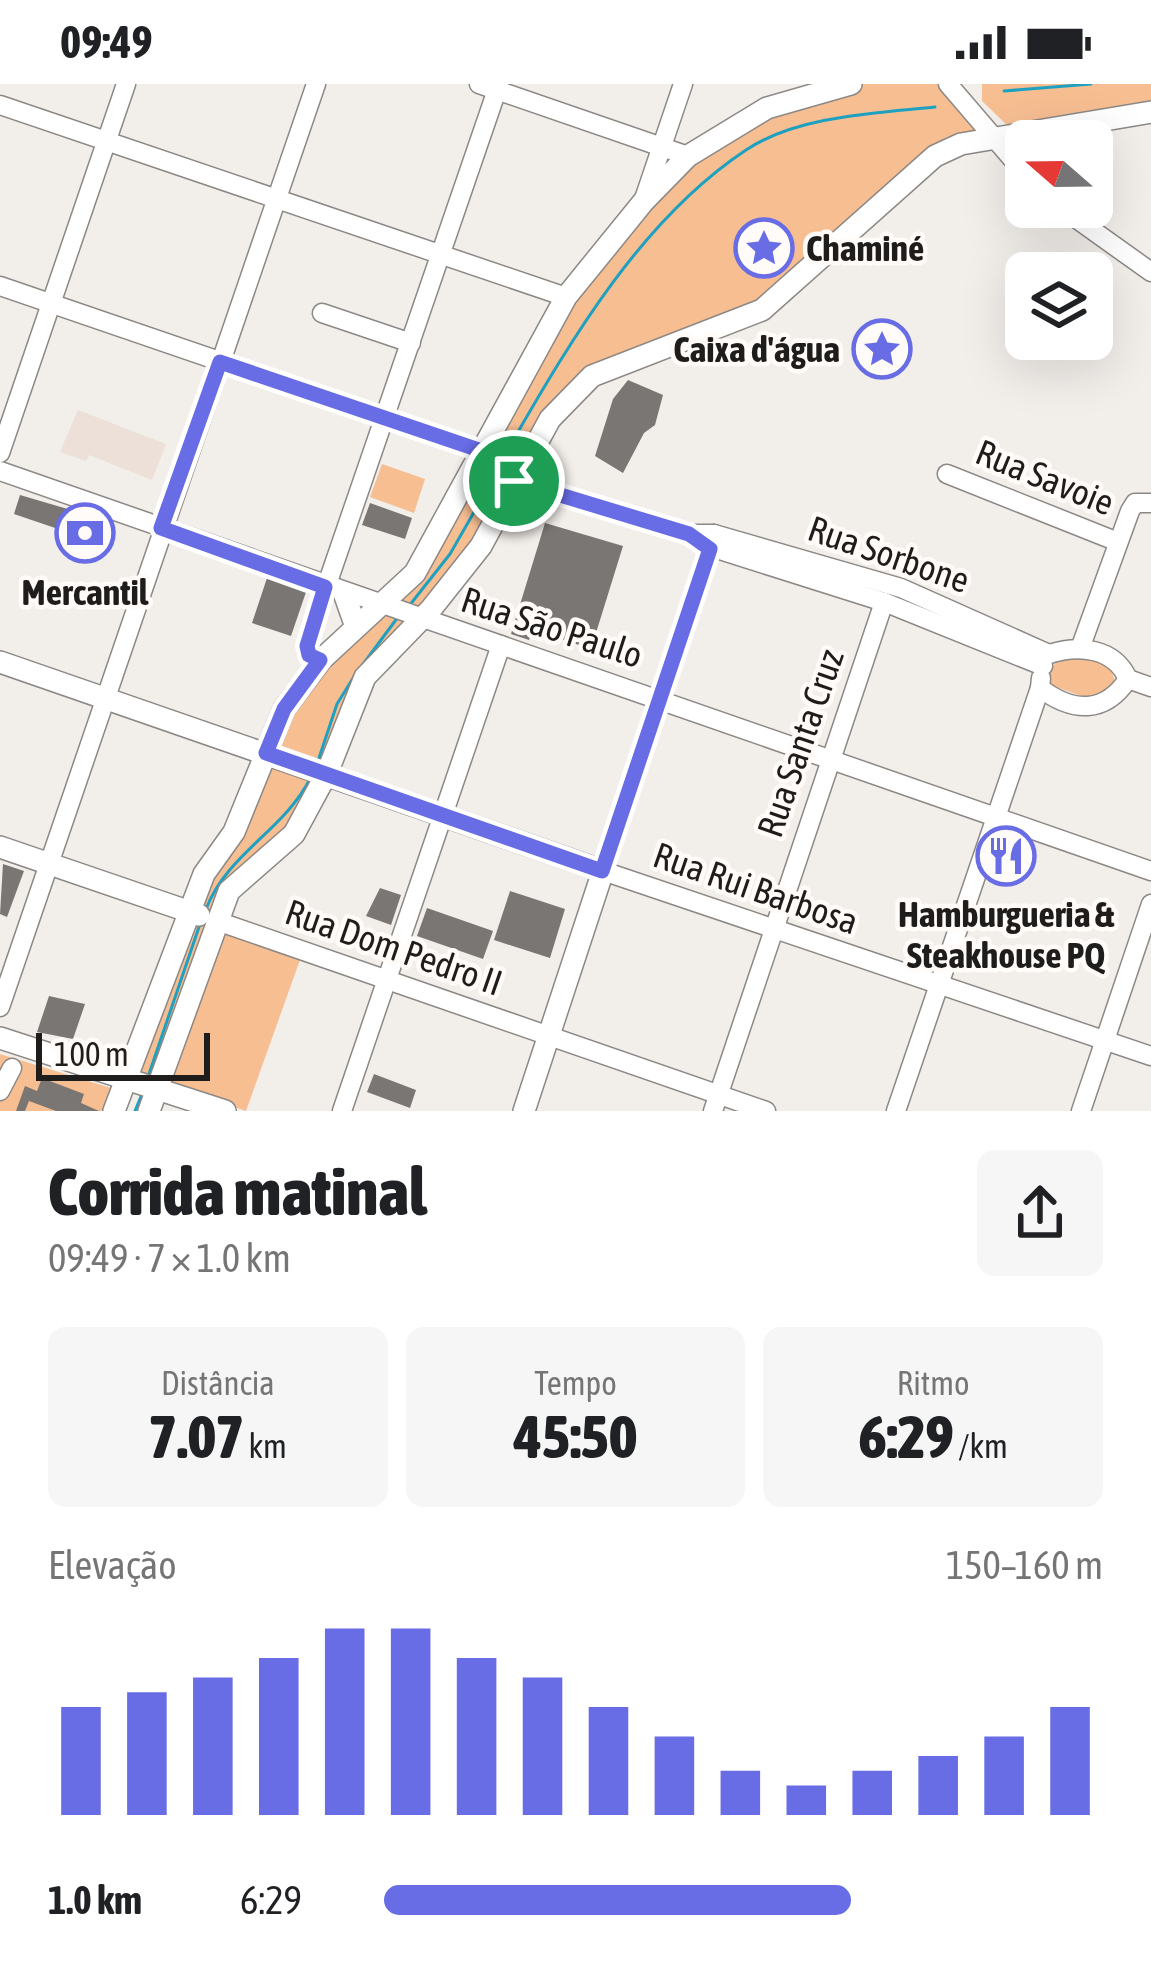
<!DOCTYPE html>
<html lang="pt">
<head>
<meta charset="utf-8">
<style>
	:root { --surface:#fff; --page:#f6f6f6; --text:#202124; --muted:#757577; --accent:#686ce5 }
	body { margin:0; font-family:"Asap Condensed",sans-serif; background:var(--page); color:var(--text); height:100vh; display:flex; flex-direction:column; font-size:45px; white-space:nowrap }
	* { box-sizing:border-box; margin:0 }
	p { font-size:39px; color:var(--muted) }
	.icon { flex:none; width:66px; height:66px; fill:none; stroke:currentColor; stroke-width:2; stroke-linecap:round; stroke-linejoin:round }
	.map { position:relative; height:1027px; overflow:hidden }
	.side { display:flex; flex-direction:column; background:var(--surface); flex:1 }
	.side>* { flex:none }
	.needle { width:78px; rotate:290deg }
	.tools { position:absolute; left:1005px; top:36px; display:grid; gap:24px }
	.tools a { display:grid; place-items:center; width:108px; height:108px; border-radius:18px; background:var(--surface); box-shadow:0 12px 48px #0002; font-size:60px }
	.scale { position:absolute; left:36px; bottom:30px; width:174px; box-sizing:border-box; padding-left:12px; border:6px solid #1f1d1c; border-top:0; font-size:33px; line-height:42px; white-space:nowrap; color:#1f1d1c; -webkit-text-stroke:9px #fffbf8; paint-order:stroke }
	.pin { position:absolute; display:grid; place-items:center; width:102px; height:102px; color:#fff; margin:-51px; border:6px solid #fff; border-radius:50%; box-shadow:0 3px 12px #0007 }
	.round { display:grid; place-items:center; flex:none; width:126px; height:126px; border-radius:18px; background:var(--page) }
	.overview { display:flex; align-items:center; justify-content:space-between; height:204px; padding:0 48px }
	h1 { font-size:66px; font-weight:800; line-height:90px }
	.stats { display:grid; grid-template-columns:repeat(3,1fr); gap:18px; height:204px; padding:12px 48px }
	.stats div { display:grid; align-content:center; border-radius:18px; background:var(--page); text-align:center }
	.stats b { font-size:60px; font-weight:800 }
	.stats small { font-size:33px; font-weight:400 }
	.stats p { font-size:33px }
	.chart { height:336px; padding:24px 48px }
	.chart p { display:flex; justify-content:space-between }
	.chart svg { width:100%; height:216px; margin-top:12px; stroke:var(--accent); stroke-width:6 }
	ul { padding:0 48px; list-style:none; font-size:39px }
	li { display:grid; grid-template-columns:192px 144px 1fr; align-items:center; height:90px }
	li i { height:30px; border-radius:15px; background:var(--accent) }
	.status { display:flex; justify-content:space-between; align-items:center; height:84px; padding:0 60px; background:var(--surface); direction:ltr }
	.status svg { height:33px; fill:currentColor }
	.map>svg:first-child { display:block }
</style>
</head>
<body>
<div class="status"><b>09:49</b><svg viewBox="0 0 49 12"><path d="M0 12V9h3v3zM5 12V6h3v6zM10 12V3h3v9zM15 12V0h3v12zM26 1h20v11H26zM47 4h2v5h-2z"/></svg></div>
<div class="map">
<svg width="1151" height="1027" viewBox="0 0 1151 1027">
	<rect width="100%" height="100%" fill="#f2eeea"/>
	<polygon fill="#ece0d8" points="78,326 166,360 152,396 89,371 86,377 60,368"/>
	<g fill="#f7be92">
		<polygon points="851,0 948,0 994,54 961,60 787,207 570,312 481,462 365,593 311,724 229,808 157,1005 129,994 284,625 415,489 566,213 723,49"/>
		<polygon points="982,0 1151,0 1151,18 1009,43 982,17"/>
		<polygon points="382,380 425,395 414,429 370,413"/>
		<polygon points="1079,571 1110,582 1116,600 1092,616 1051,601 1049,589 1057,576"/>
		<polygon points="221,847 301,873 246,1027 166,999"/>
		<polygon points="0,970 111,1004 113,1010 105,1027 0,1027"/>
	</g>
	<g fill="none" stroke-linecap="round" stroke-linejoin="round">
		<g stroke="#1ea0c1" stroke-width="3">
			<polyline points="1004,7 1091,0"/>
			<path d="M 511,360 C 572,254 642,135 746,66 C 797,32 876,29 935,23"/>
			<polyline points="409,522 450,470 485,409"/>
			<polyline points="361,583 398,533"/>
			<polyline points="317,680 337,620 355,591"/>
			<path d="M 206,825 C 228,769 283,747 310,695"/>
			<polyline points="149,990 200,840"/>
			<polyline points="135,1027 142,1010"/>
		</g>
	</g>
	<g fill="#7a7673">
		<polygon points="628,296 663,311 655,341 644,349 623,389 595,372 613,315"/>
		<polygon points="20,411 71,426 64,447 14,430"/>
		<polygon points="370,419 412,434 405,455 362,441"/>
		<polygon points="545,439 623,462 591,565 561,555 565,540 537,532 529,556 511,550"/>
		<polygon points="267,494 306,508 291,552 252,539"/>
		<polygon points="3,780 24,787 7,833 0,830"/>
		<polygon points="380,804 401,811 391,841 366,832"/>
		<polygon points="510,807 565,825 550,874 494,856"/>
		<polygon points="427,824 493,847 483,875 417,852"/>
		<polygon points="49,912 85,920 73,955 37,948"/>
		<polygon points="374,990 416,1006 410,1024 367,1008"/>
		<polygon points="42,994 84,1010 81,1019 99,1027 56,1027 29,1017 25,1027 16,1027 25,1002 37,1007"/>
	</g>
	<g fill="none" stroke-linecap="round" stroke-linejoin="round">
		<defs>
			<g id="minor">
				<polyline points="479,0 688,72"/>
				<polyline points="948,0 1026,91"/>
				<polyline points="0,21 566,213"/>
				<polyline points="644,115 683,0"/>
				<polyline points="1060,123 1151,188"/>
				<polyline points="0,202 482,367 514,397 689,450 714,450 901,504 1049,570"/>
				<polyline points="322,229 411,259"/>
				<polyline points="0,369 126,0"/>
				<polyline points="0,387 1151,787"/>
				<polyline points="947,390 1118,458"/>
				<polyline points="714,450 603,787 1151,972"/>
				<polyline points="704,461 884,518 1043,582"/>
				<polyline points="1081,562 1130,427 1135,419 1151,419"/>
				<path d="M 1049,570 C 1078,561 1114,563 1128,595"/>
				<polyline points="321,576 307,567 310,550 499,0"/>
				<path d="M 1041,594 L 1040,604 C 1073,629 1105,630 1128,595"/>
				<polyline points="1128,595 1151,603"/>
				<polyline points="217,837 766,1027"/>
				<polyline points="0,923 316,0"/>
				<polyline points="0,1007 12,984"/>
				<polyline points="342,1027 501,561"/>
				<polyline points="713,1027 884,518"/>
				<polyline points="896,1027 1040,604"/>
				<polyline points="1081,1027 1151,820"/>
			</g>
			<g id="major">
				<polyline points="344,509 356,543"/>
				<polyline points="0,578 603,787 524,1027"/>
				<polyline points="0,763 199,831"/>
				<polyline points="0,954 225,1027"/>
				<polyline points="114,1027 204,790 234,748 284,625 321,576 415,489 566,213 644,117 688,72 767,24 851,0"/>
				<polyline points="149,1027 229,807 294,750 327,689 365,593 431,525 481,462 550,335 592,292 762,226 935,72 961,60 1151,28"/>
			</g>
		</defs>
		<use href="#minor" stroke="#8c8885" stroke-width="21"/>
		<use href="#major" stroke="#8c8885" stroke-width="24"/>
		<use href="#minor" stroke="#fff" stroke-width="18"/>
		<use href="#major" stroke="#fff" stroke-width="21"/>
	</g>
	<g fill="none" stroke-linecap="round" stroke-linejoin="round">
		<defs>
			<polygon id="route" points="220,278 482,367 514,397 689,450 710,465 602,787 266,669 284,625 320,576 309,571 307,562 325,503 161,444"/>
		</defs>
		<use href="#route" stroke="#fff" stroke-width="24"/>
		<use href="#route" stroke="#686ce5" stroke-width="15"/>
	</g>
	<defs>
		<symbol id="sight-ring" viewBox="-11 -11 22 22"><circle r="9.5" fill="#fffbf8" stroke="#686ce5" stroke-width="1.5"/><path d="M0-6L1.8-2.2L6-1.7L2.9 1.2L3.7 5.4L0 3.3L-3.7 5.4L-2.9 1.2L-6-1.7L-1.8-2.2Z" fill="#686ce5"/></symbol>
		<symbol id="bank-ring" viewBox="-11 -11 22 22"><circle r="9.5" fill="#fffbf8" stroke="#686ce5" stroke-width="1.5"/><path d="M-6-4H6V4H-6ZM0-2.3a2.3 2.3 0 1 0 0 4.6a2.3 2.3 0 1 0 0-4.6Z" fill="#686ce5"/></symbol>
		<symbol id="restaurant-ring" viewBox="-11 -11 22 22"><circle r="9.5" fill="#fffbf8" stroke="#686ce5" stroke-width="1.5"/><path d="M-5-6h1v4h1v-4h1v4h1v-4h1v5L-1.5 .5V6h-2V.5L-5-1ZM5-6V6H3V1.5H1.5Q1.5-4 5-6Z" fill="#686ce5"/></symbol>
	</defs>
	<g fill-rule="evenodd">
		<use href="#sight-ring" x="731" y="131" width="66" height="66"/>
		<use href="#sight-ring" x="849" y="232" width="66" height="66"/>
		<use href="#bank-ring" x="52" y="416" width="66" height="66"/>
		<use href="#restaurant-ring" x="973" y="739" width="66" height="66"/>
	</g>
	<g text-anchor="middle" stroke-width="9" stroke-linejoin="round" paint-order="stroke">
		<g font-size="36" font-weight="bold" fill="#1f1d1c" stroke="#fffbf8">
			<text x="806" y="177" text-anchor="start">Chaminé</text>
			<text x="840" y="278" text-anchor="end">Caixa d'água</text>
			<text x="85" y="521">Mercantil</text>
			<text x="1006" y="843">Hamburgueria &amp;<tspan x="1006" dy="41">Steakhouse PQ</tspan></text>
		</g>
		<g font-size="36" fill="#1f1d1c" stroke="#fffbf8">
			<text transform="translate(1045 393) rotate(22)" y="13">Rua Savoie</text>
			<text transform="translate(889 470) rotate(19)" y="13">Rua Sorbone</text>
			<text transform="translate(552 543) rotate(18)" y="13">Rua São Paulo</text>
			<text transform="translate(800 659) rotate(-71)" y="13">Rua Santa Cruz</text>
			<text transform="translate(756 804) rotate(19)" y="13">Rua Rui Barbosa</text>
			<text transform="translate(394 863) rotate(19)" y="13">Rua Dom Pedro II</text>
		</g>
	</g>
</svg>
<div class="tools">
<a><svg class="needle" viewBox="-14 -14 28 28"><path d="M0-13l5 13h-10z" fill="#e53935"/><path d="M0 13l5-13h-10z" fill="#757577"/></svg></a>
<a><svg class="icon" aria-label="layers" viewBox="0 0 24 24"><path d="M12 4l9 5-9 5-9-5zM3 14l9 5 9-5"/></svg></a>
</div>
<div class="scale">100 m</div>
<div class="pin" style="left:514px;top:397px;background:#1e9e55"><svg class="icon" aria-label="arrive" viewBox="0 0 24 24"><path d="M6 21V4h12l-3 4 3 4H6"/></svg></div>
</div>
<section class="side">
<div class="overview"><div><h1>Corrida matinal</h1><p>09:49 · 7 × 1.0 km</p></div><a class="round"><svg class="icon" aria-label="share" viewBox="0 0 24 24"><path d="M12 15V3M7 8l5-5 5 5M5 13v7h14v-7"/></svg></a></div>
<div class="stats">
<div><p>Distância</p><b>7.07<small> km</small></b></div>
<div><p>Tempo</p><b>45:50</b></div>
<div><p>Ritmo</p><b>6:29<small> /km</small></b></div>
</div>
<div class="chart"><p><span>Elevação</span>150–160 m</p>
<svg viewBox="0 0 160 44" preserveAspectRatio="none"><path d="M5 44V22M15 44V19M25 44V16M35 44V12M45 44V6M55 44V6M65 44V12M75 44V16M85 44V22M95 44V28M105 44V35M115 44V38M125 44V35M135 44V32M145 44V28M155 44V22"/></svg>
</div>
<ul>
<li><b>1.0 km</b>6:29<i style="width:65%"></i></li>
</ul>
</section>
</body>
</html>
